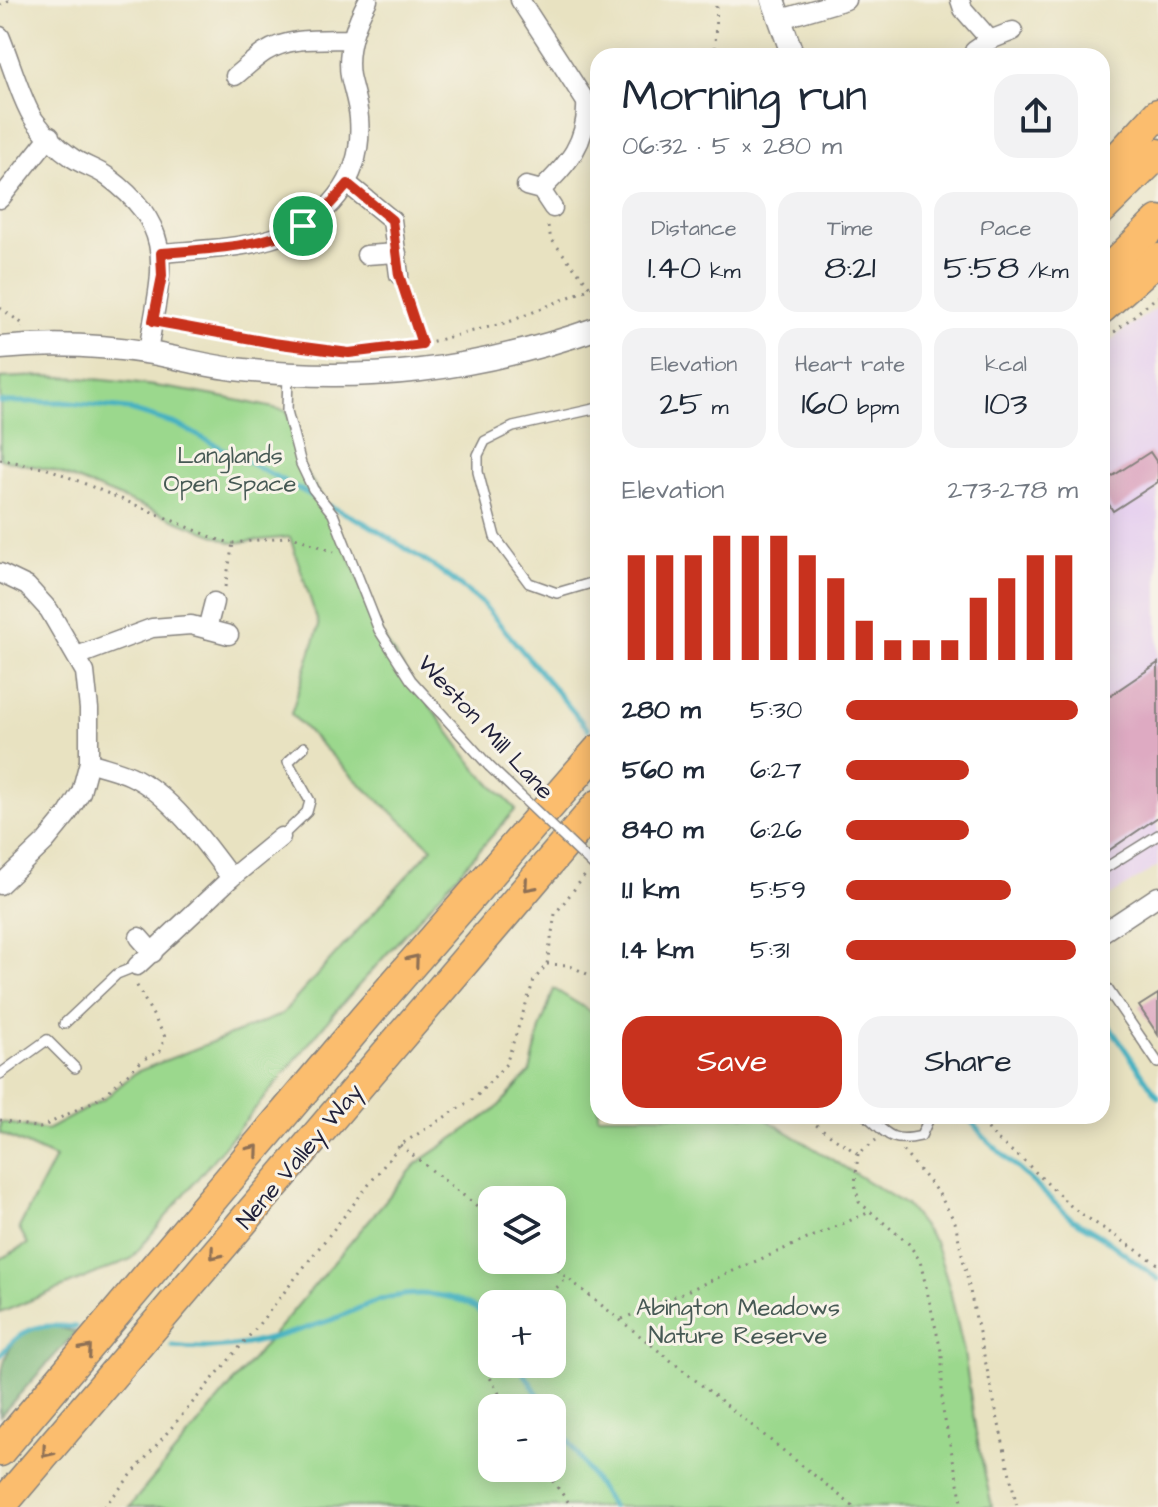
<!DOCTYPE html>
<html lang="en">
<head>
<meta charset="utf-8">
<style>
	:root { --surface:#fff; --page:#f2f2f3; --text:#1f2937; --muted:#747a83; --accent:#c8321e }
	body { margin:0; font-family:"Architects Daughter",sans-serif; background:var(--page); color:var(--text); height:100vh; display:flex; flex-direction:column; font-size:30px; white-space:nowrap }
	* { box-sizing:border-box; margin:0 }
	p { font-size:26px; color:var(--muted) }
	.icon { flex:none; width:44px; height:44px; fill:none; stroke:currentColor; stroke-width:2; stroke-linecap:round; stroke-linejoin:round }
	.map { position:relative; flex:1; overflow:hidden }
	.sheet { position:absolute; left:590px; top:48px; width:520px; height:1076px; display:flex; flex-direction:column; background:var(--surface); border-radius:24px; box-shadow:0 4px 20px #0003 }
	.sheet>* { flex:none }
	.fabs { position:absolute; left:478px; top:1186px; display:grid; gap:16px }
	.fabs a { display:grid; place-items:center; width:88px; height:88px; border-radius:16px; background:var(--surface); box-shadow:0 4px 20px #0003; font-size:40px }
	.pin { position:absolute; display:grid; place-items:center; width:68px; height:68px; color:#fff; margin:-34px; border:4px solid #fff; border-radius:50%; box-shadow:0 2px 8px #0007 }
	.round { display:grid; place-items:center; flex:none; width:84px; height:84px; border-radius:24px; background:var(--page) }
	.summary { display:flex; align-items:center; justify-content:space-between; height:136px; padding:0 32px }
	h1 { font-size:44px; font-weight:600; line-height:60px }
	.stats { display:grid; grid-template-columns:repeat(3,1fr); gap:12px; height:136px; padding:8px 32px }
	.stats div { display:grid; align-content:center; border-radius:20px; background:var(--page); text-align:center }
	.stats b { font-size:34px; font-weight:600 }
	.stats small { font-size:22px; font-weight:400 }
	.stats p { font-size:22px }
	.chart { height:224px; padding:16px 32px }
	.chart p { display:flex; justify-content:space-between }
	.chart svg { width:100%; height:144px; margin-top:8px; stroke:var(--accent); stroke-width:6 }
	.button { display:flex; gap:16px; margin-top:auto; padding:16px 32px }
	.button a { flex:1; height:92px; border-radius:24px; background:var(--accent); color:#fff; font-size:32px; font-weight:600; line-height:92px; text-align:center }
	.button a+a { background:var(--page); color:var(--text) }
	ul { padding:0 32px; list-style:none; font-size:26px }
	li { display:grid; grid-template-columns:128px 96px 1fr; align-items:center; height:60px }
	li i { height:20px; border-radius:10px; background:var(--accent) }
	.map>svg:first-child { display:block }
</style>
</head>
<body>
<div class="map">
<svg width="1158" height="1507" viewBox="0 0 1158 1507">
	<rect width="100%" height="100%" fill="#f7f3e8"/>
	<filter id="ink" filterUnits="userSpaceOnUse"><feTurbulence type="fractalNoise" baseFrequency=".0125" numOctaves="2"/><feDisplacementMap in="SourceGraphic" scale="16" xChannelSelector="R" yChannelSelector="G"/><feConvolveMatrix kernelMatrix="1 2 1 2 8 2 1 2 1" color-interpolation-filters="sRGB"/></filter>
	<filter id="wash" filterUnits="userSpaceOnUse"><feTurbulence type="fractalNoise" baseFrequency=".006" numOctaves="4" result="noise"/><feDisplacementMap in="SourceGraphic" scale="32" xChannelSelector="R" yChannelSelector="G"/><feGaussianBlur stdDeviation="1.8" result="paint"/><feColorMatrix in="noise" values="0 0 0 0 0 0 0 0 0 0 0 0 0 0 0 0 0 1.4 0 .05"/><feComposite in="paint" operator="in"/></filter>
	<g filter="url(#wash)">
		<rect width="100%" height="100%" fill="#e8e2c1"/>
		<polygon fill="#e7d2ef" points="1158,307 1158,866 1102,901 1102,351 1117,335"/>
		<g fill="#9bd88d" stroke="#5e7d64" stroke-width="2" fill-rule="evenodd">
			<path d="M 42,376 C 127,379 204,392 287,411 L 301,464 L 333,514 L 379,630 L 411,680 L 477,770 L 516,809 L 335,1012 L 131,1259 L 0,1313 L 0,1259 L 28,1244 L 19,1228 L 55,1158 L 0,1133 L 0,1122 L 47,1130 L 104,1099 L 136,1072 L 281,1015 L 432,848 L 356,780 L 291,714 L 319,626 L 290,537 L 233,543 L 52,470 L 0,459 L 0,378 Z"/>
			<path d="M 554,989 L 598,1016 L 598,1116 L 761,1116 L 906,1205 L 935,1242 L 949,1286 L 964,1352 L 976,1433 L 992,1507 L 129,1507 L 416,1164 L 495,1110 L 530,1072 L 540,1029 ZM 492,1200 L 552,1200 L 552,1260 L 492,1260 ZM 492,1304 L 552,1304 L 552,1364 L 492,1364 ZM 492,1408 L 552,1408 L 552,1468 L 492,1468 Z"/>
		</g>
		<path fill="#7cb878" stroke="#4f6d5a" stroke-width="2" d="M 49,1325 L 76,1332 L 0,1416 C 0,1368 0,1334 49,1325 Z"/>
		<g fill="none" stroke-linecap="round" stroke-linejoin="round">
			<g stroke="#44b1c1" stroke-width="5">
				<polyline points="0,402 62,402 127,409 176,424 318,499"/>
				<polyline points="330,506 367,524 438,569 482,603 588,729"/>
				<polyline points="1105,1020 1158,1097"/>
				<polyline points="967,1116 984,1137 1072,1219 1101,1236 1158,1279"/>
				<path d="M 172,1346 C 201,1350 235,1348 264,1340 C 285,1335 307,1328 328,1321 C 349,1314 370,1301 391,1297 C 425,1290 472,1294 492,1325"/>
				<path d="M 0,1356 C 24,1325 39,1324 76,1327"/>
				<polyline points="518,1364 547,1408"/>
				<polyline points="552,1416 612,1507"/>
			</g>
		</g>
		<g id="blocks">
			<g fill="#deaac2">
				<polygon points="1150,452 1158,464 1158,482 1113,511 1102,493 1102,483"/>
				<polygon points="1158,663 1158,817 1102,855 1102,701"/>
				<polygon points="1158,994 1158,1035 1139,1006"/>
			</g>
		</g>
	</g>
	<g filter="url(#ink)">
		<use href="#blocks" fill-opacity="0" stroke="#85827e" stroke-width="2"/>
		<g fill="none" stroke-linecap="round" stroke-linejoin="round">
			<defs>
				<g id="service">
					<polyline points="288,373 287,411 301,464 313,489 333,514 379,630 411,680 489,766"/>
					<polyline points="598,408 513,427 485,441 478,455 478,472 495,537 529,583 557,593 598,581"/>
					<polyline points="281,837 307,812 310,801 288,762 304,747"/>
					<polyline points="1102,870 1158,835"/>
					<polyline points="1102,981 1158,1063"/>
					<polyline points="64,1024 117,974 137,966"/>
					<polyline points="0,1074 47,1040 75,1068"/>
					<path d="M 867,1116 C 888,1135 892,1143 921,1136 L 930,1116"/>
				</g>
				<g id="minor">
					<path d="M 520,0 L 586,102 C 588,142 568,164 541,190"/>
					<polyline points="960,0 963,9 990,40"/>
					<polyline points="781,19 846,0"/>
					<path d="M 0,36 C 9,57 23,105 35,121 C 44,133 58,148 70,156 C 81,165 96,168 108,177 C 182,232 159,275 148,353"/>
					<polyline points="974,51 990,40 1013,31"/>
					<path d="M 235,76 C 244,69 254,59 265,52 C 290,36 323,40 352,39"/>
					<polyline points="348,184 392,220 399,275"/>
					<polyline points="526,186 541,190 553,208"/>
					<polyline points="0,199 50,136"/>
					<path d="M 161,253 C 196,250 236,249 270,239 C 328,223 364,179 359,118 C 358,104 353,90 350,76 C 346,50 356,22 368,0"/>
					<polyline points="366,255 397,253"/>
					<polyline points="0,573 27,586 49,610 85,672 89,709 89,762 81,792 67,815 45,842 0,885"/>
					<polyline points="207,629 214,602"/>
					<polyline points="77,656 152,628 191,625 229,635"/>
					<path d="M 89,762 C 103,767 118,770 131,776 C 170,794 206,844 231,878 L 281,837"/>
					<polyline points="1102,933 1158,896"/>
					<polyline points="139,937 153,953"/>
					<polyline points="137,966 231,878"/>
				</g>
				<g id="tertiary">
					<polyline points="773,0 793,56"/>
					<path d="M 0,348 C 49,343 102,345 151,353 C 179,358 206,366 234,369 C 363,384 476,371 598,328"/>
				</g>
				<g id="trunk">
					<polyline points="1102,175 1158,114"/>
					<polyline points="1102,209 1158,154"/>
					<polyline points="1102,276 1158,221"/>
					<polyline points="1102,308 1158,259"/>
					<polyline points="0,1451 364,1019 598,750"/>
					<polyline points="0,1507 598,805"/>
				</g>
			</defs>
			<use href="#service" stroke="#85827e" stroke-width="12"/>
			<use href="#minor" stroke="#85827e" stroke-width="21"/>
			<use href="#tertiary" stroke="#85827e" stroke-width="25"/>
			<use href="#trunk" stroke="#85827e" stroke-width="33"/>
			<g stroke="#85827e" stroke-width="3" stroke-dasharray="2 6" stroke-linecap="butt">
				<polyline points="0,5 9,0"/>
				<polyline points="715,56 716,0"/>
				<polyline points="548,226 551,239 591,288"/>
				<polyline points="404,290 422,344"/>
				<polyline points="0,308 23,324 22,328"/>
				<polyline points="172,324 273,343 349,353 422,344 509,322 591,288 598,280"/>
				<polyline points="1102,342 1158,296"/>
				<polyline points="0,459 52,470 219,540 233,543 292,536 334,552"/>
				<polyline points="225,587 233,543"/>
				<polyline points="547,964 568,965 598,979"/>
				<polyline points="803,1116 858,1154 876,1140"/>
				<polyline points="978,1116 996,1139 1023,1160 1074,1209 1158,1264"/>
				<polyline points="0,1120 40,1128 102,1097 144,1059 160,1051 165,1037 136,984"/>
				<polyline points="400,1145 492,1218"/>
				<polyline points="903,1151 939,1194 955,1222 1017,1507"/>
				<polyline points="858,1154 855,1184 859,1202 909,1244 920,1261 942,1355 942,1406 963,1507"/>
				<polyline points="545,1260 854,1507"/>
				<polyline points="539,1304 567,1278"/>
				<polyline points="622,1319 872,1211"/>
				<polyline points="492,1352 482,1363 507,1408"/>
				<polyline points="543,1468 572,1507"/>
				<polyline points="104,1507 256,1328 400,1145 475,1098 506,1064 534,980 547,964 555,914 586,874"/>
			</g>
			<use href="#service" stroke="#fff" stroke-width="9"/>
			<use href="#minor" stroke="#fff" stroke-width="18"/>
			<use href="#tertiary" stroke="#fff" stroke-width="22"/>
			<use href="#trunk" stroke="#fbbd6e" stroke-width="30"/>
			<defs>
				<polyline id="service-bridge" points="489,766 598,870"/>
			</defs>
			<use href="#service-bridge" stroke="#85827e" stroke-width="12" stroke-linecap="butt"/>
			<use href="#service-bridge" stroke="#fff" stroke-width="9"/>
		</g>
		<defs><path id="oneway-chevron" d="M-2-3.5L2.5 0L-2 3.5" fill="none" stroke-width="1.6" stroke-linecap="round" stroke-linejoin="round" transform="scale(2)"/></defs>
		<g stroke="#8e7054">
			<use href="#oneway-chevron" transform="translate(529 886) rotate(131)"/>
			<use href="#oneway-chevron" transform="translate(414 960) rotate(-50)"/>
			<use href="#oneway-chevron" transform="translate(254 1150) rotate(-50)"/>
			<use href="#oneway-chevron" transform="translate(215 1254) rotate(130)"/>
			<use href="#oneway-chevron" transform="translate(87 1350) rotate(-49)"/>
			<use href="#oneway-chevron" transform="translate(47 1452) rotate(130)"/>
		</g>
	</g>
	<g fill="none" stroke-linecap="round" stroke-linejoin="round" filter="url(#ink)">
		<defs>
			<path id="route" d="M 348,184 L 392,220 L 399,275 L 422,344 L 349,353 L 273,343 L 153,321 L 162,276 L 161,253 C 207,249 260,248 302,226 C 321,216 334,200 348,184 Z"/>
		</defs>
		<use href="#route" stroke="#fff" stroke-width="16"/>
		<use href="#route" stroke="#c8321e" stroke-width="10"/>
	</g>
	<g text-anchor="middle" stroke-width="6" stroke-linejoin="round" paint-order="stroke">
		<g font-size="24" fill="#465954" stroke="#f7f3e8">
			<text x="230" y="463">Langlands<tspan x="230" dy="28">Open Space</tspan></text>
			<text x="738" y="1315">Abington Meadows<tspan x="738" dy="28">Nature Reserve</tspan></text>
		</g>
		<g font-size="24" fill="#22223b" stroke="#f7f3e8">
			<text transform="translate(486 727) rotate(47)" y="8">Weston Mill Lane</text>
			<text transform="translate(299 1156) rotate(-50)" y="8">Nene Valley Way</text>
		</g>
	</g>
</svg>
<div class="fabs">
<a><svg class="icon" aria-label="layers" viewBox="0 0 24 24"><path d="M12 4l9 5-9 5-9-5zM3 14l9 5 9-5"/></svg></a>
<a>+</a>
<a>−</a>
</div>
<div class="pin" style="left:303px;top:226px;background:#1e9e55"><svg class="icon" aria-label="arrive" viewBox="0 0 24 24"><path d="M6 21V4h12l-3 4 3 4H6"/></svg></div>
<section class="sheet">
<div class="summary"><div><h1>Morning run</h1><p>06:32 · 5 × 280 m</p></div><a class="round"><svg class="icon" aria-label="share" viewBox="0 0 24 24"><path d="M12 15V3M7 8l5-5 5 5M5 13v7h14v-7"/></svg></a></div>
<div class="stats">
<div><p>Distance</p><b>1.40<small> km</small></b></div>
<div><p>Time</p><b>8:21</b></div>
<div><p>Pace</p><b>5:58<small> /km</small></b></div>
</div>
<div class="stats">
<div><p>Elevation</p><b>25<small> m</small></b></div>
<div><p>Heart rate</p><b>160<small> bpm</small></b></div>
<div><p>kcal</p><b>103</b></div>
</div>
<div class="chart"><p><span>Elevation</span>273–278 m</p>
<svg viewBox="0 0 160 44" preserveAspectRatio="none"><path d="M5 44V12M15 44V12M25 44V12M35 44V6M45 44V6M55 44V6M65 44V12M75 44V19M85 44V32M95 44V38M105 44V38M115 44V38M125 44V25M135 44V19M145 44V12M155 44V12"/></svg>
</div>
<ul>
<li><b>280 m</b>5:30<i style="width:100%"></i></li>
<li><b>560 m</b>6:27<i style="width:53%"></i></li>
<li><b>840 m</b>6:26<i style="width:53%"></i></li>
<li><b>1.1 km</b>5:59<i style="width:71%"></i></li>
<li><b>1.4 km</b>5:31<i style="width:99%"></i></li>
</ul>
<div class="button"><a>Save</a><a>Share</a></div>
</section>
</div>
</body>
</html>
